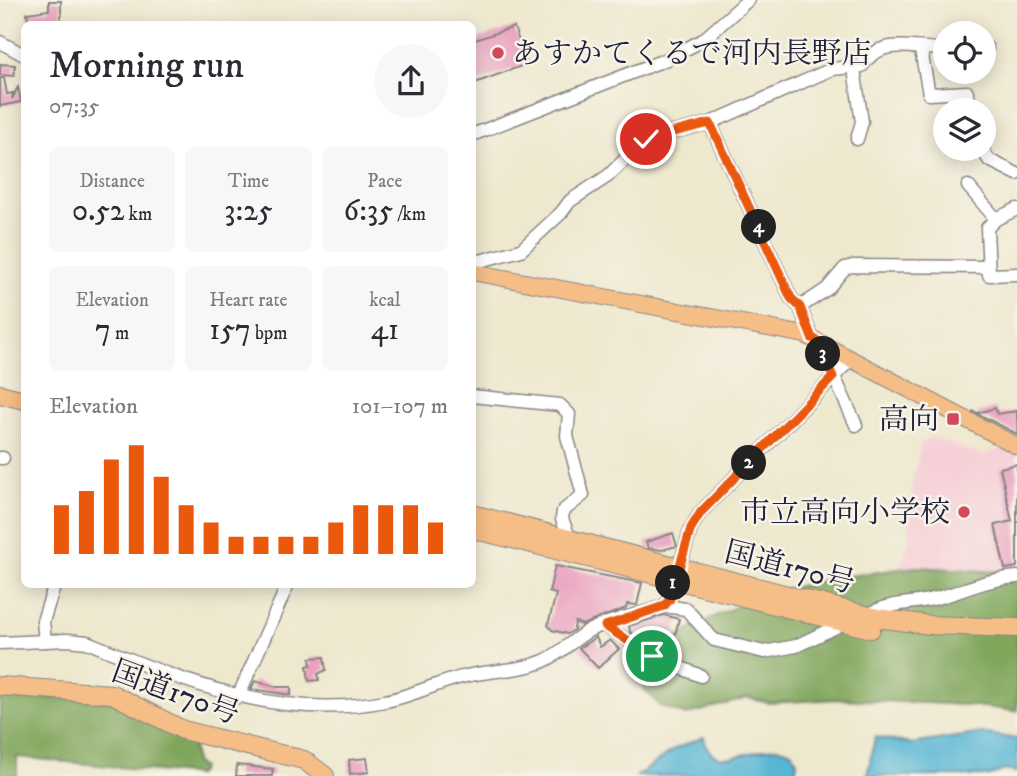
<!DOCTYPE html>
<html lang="en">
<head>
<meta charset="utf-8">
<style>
	:root { --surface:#fff; --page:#f7f7f7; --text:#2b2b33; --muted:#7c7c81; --accent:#ea580c }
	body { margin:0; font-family:"IM FELL DW Pica","Noto Serif JP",serif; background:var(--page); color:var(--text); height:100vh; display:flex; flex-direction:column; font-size:26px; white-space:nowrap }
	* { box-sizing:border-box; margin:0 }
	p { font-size:23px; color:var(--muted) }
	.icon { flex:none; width:38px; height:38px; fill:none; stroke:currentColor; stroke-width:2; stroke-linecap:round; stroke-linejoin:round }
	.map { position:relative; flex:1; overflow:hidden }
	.details { position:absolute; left:21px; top:21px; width:455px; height:567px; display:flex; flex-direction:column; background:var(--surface); border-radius:10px; box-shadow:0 4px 18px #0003 }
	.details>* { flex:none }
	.controls { position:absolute; left:933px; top:21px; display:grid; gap:14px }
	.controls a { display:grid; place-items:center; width:63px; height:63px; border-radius:50%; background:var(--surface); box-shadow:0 4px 18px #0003; font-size:35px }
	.pin { position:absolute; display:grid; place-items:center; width:60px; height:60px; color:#fff; margin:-30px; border:4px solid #fff; border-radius:50%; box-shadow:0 2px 7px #0007 }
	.km { position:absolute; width:35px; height:35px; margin:-18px; border-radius:50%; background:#222; color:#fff; font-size:19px; line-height:35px; text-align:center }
	.round { display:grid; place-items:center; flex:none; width:74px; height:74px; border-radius:37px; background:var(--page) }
	.summary { display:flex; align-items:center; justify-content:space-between; height:119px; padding:0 28px }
	h1 { font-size:38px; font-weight:600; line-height:52px }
	.figures { display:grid; grid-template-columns:repeat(3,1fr); gap:10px; height:119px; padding:7px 28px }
	.figures div { display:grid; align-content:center; border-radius:10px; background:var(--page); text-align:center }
	.figures b { font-size:30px; font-weight:600 }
	.figures small { font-size:19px; font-weight:400 }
	.figures p { font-size:19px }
	.chart { height:196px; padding:14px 28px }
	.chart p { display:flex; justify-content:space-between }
	.chart svg { width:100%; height:126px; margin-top:7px; stroke:var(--accent); stroke-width:6 }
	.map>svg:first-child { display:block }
</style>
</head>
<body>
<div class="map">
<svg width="1017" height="776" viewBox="0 0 1017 776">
	<rect width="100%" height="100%" fill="#f7f3e8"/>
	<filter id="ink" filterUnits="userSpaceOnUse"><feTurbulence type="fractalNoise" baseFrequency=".0143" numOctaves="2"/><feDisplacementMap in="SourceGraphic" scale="14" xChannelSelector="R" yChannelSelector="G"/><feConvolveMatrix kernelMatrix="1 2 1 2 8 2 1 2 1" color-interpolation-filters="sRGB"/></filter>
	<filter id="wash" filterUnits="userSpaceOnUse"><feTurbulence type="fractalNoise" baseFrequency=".00686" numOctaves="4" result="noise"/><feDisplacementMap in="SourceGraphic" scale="28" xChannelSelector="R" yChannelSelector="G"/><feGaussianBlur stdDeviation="1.57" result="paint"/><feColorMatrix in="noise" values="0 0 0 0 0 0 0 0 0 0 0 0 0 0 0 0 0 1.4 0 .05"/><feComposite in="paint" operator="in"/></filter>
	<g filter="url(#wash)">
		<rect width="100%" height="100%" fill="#eee8ce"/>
		<polygon fill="#f6cfd7" points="930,437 983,455 1003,449 1017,453 1017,567 968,578 895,578 909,541 912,484 921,444"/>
		<g fill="#80a65c" stroke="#51644c" stroke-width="2">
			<path d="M 917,567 L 1017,573 L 1017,711 L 968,705 L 839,699 L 769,703 L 748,698 L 686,715 L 660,706 L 635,679 C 639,654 650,654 669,642 C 752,589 821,578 917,567 Z"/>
			<polygon points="0,695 114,701 193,741 195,762 202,768 198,775 17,757 17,776 0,776"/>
		</g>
		<g fill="#56b6d4" stroke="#3c6c88" stroke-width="2">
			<polygon points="982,733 1017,739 1017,772 1004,770 990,776 867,776 875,737 911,744"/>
			<path d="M 704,737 C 710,776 751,748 775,748 C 780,747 787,750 792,752 L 797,761 L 795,775 L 637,776 L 675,749 Z"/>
		</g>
		<g id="blocks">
			<g fill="#ea9ebe">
				<polygon points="49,1 61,1 61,24 29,24 27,13 49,10"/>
				<polygon points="514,27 527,64 472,84 472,41"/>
				<polygon points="0,64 15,65 14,76 0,75"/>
				<polygon points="0,78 4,78 7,94 13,93 12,99 18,87 21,102 0,106"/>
				<polygon points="995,408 997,414 1017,411 1017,434 972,411 978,413"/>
				<polygon points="1017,464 1017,567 1005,569 995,525 1012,521 1000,468"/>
				<polygon points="673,533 677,546 662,550 648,548 646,542"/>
				<polygon points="555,566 642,583 637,605 627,604 626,608 582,625 575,622 574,630 567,634 552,630 548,625 556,594 549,592"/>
				<polygon points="664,615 679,619 675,635 657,633 639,637 630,632 629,626"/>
				<polygon points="596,637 600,647 610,640 619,649 598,668 579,648"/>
				<polygon points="324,657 326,670 318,674 319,680 309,681 307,666 311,665 310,658"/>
				<polygon points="255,681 277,687 291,687 291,695 251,689"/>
				<polygon points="367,758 369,772 350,774 349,760"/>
				<polygon points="237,765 273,769 272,776 236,776"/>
			</g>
		</g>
	</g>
	<g filter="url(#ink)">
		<use href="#blocks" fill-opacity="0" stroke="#888584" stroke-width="2"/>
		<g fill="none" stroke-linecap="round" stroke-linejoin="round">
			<defs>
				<g id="minor">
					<polyline points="0,42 24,55"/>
					<polyline points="984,48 987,48"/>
					<polyline points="921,50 929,94 967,92 970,105 968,110"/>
					<polyline points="854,69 862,122 857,139"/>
					<polyline points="710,123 791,298 800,307 812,338"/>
					<polyline points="472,135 667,59 703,40 748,0"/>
					<polyline points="982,149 989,160 1017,174"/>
					<polyline points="968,186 996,219 987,228 989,275 1017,274"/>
					<polyline points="996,219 1017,209"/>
					<path d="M 472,263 L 521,250 L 561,213 L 570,201 L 608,176 L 646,139 L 710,123 L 832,69 L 862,66 C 882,35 913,50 945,49"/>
					<polyline points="800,307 827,289 845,268 853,266 988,267"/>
					<polyline points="818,341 856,425"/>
					<polyline points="472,396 560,405 569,414 567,436 583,495 563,511 562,519 570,539"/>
					<polyline points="0,458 3,458"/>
					<polyline points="664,606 686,609 714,640 764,652 796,646 844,623"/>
					<path d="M 865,616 C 895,600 904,606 933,599 C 963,592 984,579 1017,577"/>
					<polyline points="605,626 652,656 701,676"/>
					<polyline points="45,641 43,621 55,584"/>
					<path d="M 0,643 L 68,640 L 87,642 C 182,681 280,722 385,701 C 413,696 438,682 466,676 C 492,670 520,671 544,661 C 560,654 573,640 588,631 C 611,619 640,615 664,606 L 670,599 L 691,528 L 701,512 L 851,359"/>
					<polyline points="238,697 288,584"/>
				</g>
				<polyline id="major" points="472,272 805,335 1017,446"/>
				<g id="highway">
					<polyline points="0,394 24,400"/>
					<polyline points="472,514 877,618 930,625 1017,628"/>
					<polyline points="472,529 871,629"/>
					<polyline points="0,686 112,694 183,730 304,760 325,776"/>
				</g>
			</defs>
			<use href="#minor" stroke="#888584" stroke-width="15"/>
			<use href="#major" stroke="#888584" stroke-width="18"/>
			<use href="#highway" stroke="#888584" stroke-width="20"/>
			<use href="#minor" stroke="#fff" stroke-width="12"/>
			<use href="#major" stroke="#f6be87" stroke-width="16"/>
			<use href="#highway" stroke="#f6be87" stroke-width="18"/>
		</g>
	</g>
	<g fill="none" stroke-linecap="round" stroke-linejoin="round" filter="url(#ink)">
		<defs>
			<polyline id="route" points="646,139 710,123 791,298 800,307 812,338 818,341 833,377 701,512 691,528 670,599 664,606 605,626 652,656"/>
		</defs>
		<use href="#route" stroke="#fff" stroke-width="14"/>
		<use href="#route" stroke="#ea580c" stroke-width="9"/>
	</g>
	<g fill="#d1495b" stroke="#f7f3e8" stroke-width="2.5">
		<circle cx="498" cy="53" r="7"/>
		<rect x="946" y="412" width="14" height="14" rx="3.5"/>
		<circle cx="964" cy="512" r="7"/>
	</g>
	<g text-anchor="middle" stroke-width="5" stroke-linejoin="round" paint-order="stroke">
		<g font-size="30" fill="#22223b" stroke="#f7f3e8" text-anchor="end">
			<text x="512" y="63" text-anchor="start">あすかてくるで河内長野店</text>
			<text x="939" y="429">高向</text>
			<text x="950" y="522">市立高向小学校</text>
		</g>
		<g font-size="30" fill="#22223b" stroke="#f7f3e8">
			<text transform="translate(790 567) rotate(14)" y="10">国道170号</text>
			<text transform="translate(176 692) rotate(20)" y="10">国道170号</text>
		</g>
	</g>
</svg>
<div class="controls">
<a><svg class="icon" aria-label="locate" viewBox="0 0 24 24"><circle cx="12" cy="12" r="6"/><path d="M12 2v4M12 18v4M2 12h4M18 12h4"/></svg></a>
<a><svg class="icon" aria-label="layers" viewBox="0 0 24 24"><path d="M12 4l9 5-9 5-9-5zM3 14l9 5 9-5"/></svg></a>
</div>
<div class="pin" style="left:652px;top:656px;background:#1e9e55"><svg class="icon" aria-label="arrive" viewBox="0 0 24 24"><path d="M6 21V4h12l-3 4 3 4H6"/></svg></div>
<div class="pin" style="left:646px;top:139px;background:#d93025"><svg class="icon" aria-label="check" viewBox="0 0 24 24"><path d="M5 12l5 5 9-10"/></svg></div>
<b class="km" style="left:673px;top:583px">1</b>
<b class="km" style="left:749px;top:463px">2</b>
<b class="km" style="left:823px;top:354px">3</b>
<b class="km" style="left:759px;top:227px">4</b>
<section class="details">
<div class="summary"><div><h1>Morning run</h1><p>07:35</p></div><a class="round"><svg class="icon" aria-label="share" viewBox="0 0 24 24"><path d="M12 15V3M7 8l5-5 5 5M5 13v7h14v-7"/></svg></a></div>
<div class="figures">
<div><p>Distance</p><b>0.52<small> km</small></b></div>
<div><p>Time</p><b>3:25</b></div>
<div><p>Pace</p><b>6:35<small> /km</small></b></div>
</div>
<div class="figures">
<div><p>Elevation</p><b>7<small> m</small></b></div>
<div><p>Heart rate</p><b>157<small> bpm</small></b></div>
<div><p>kcal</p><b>41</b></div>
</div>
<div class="chart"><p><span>Elevation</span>101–107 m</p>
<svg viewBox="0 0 160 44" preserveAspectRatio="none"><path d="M5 44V27M15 44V22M25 44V11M35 44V6M45 44V17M55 44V27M65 44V33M75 44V38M85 44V38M95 44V38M105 44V38M115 44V33M125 44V27M135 44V27M145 44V27M155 44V33"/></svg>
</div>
</section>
</div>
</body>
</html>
